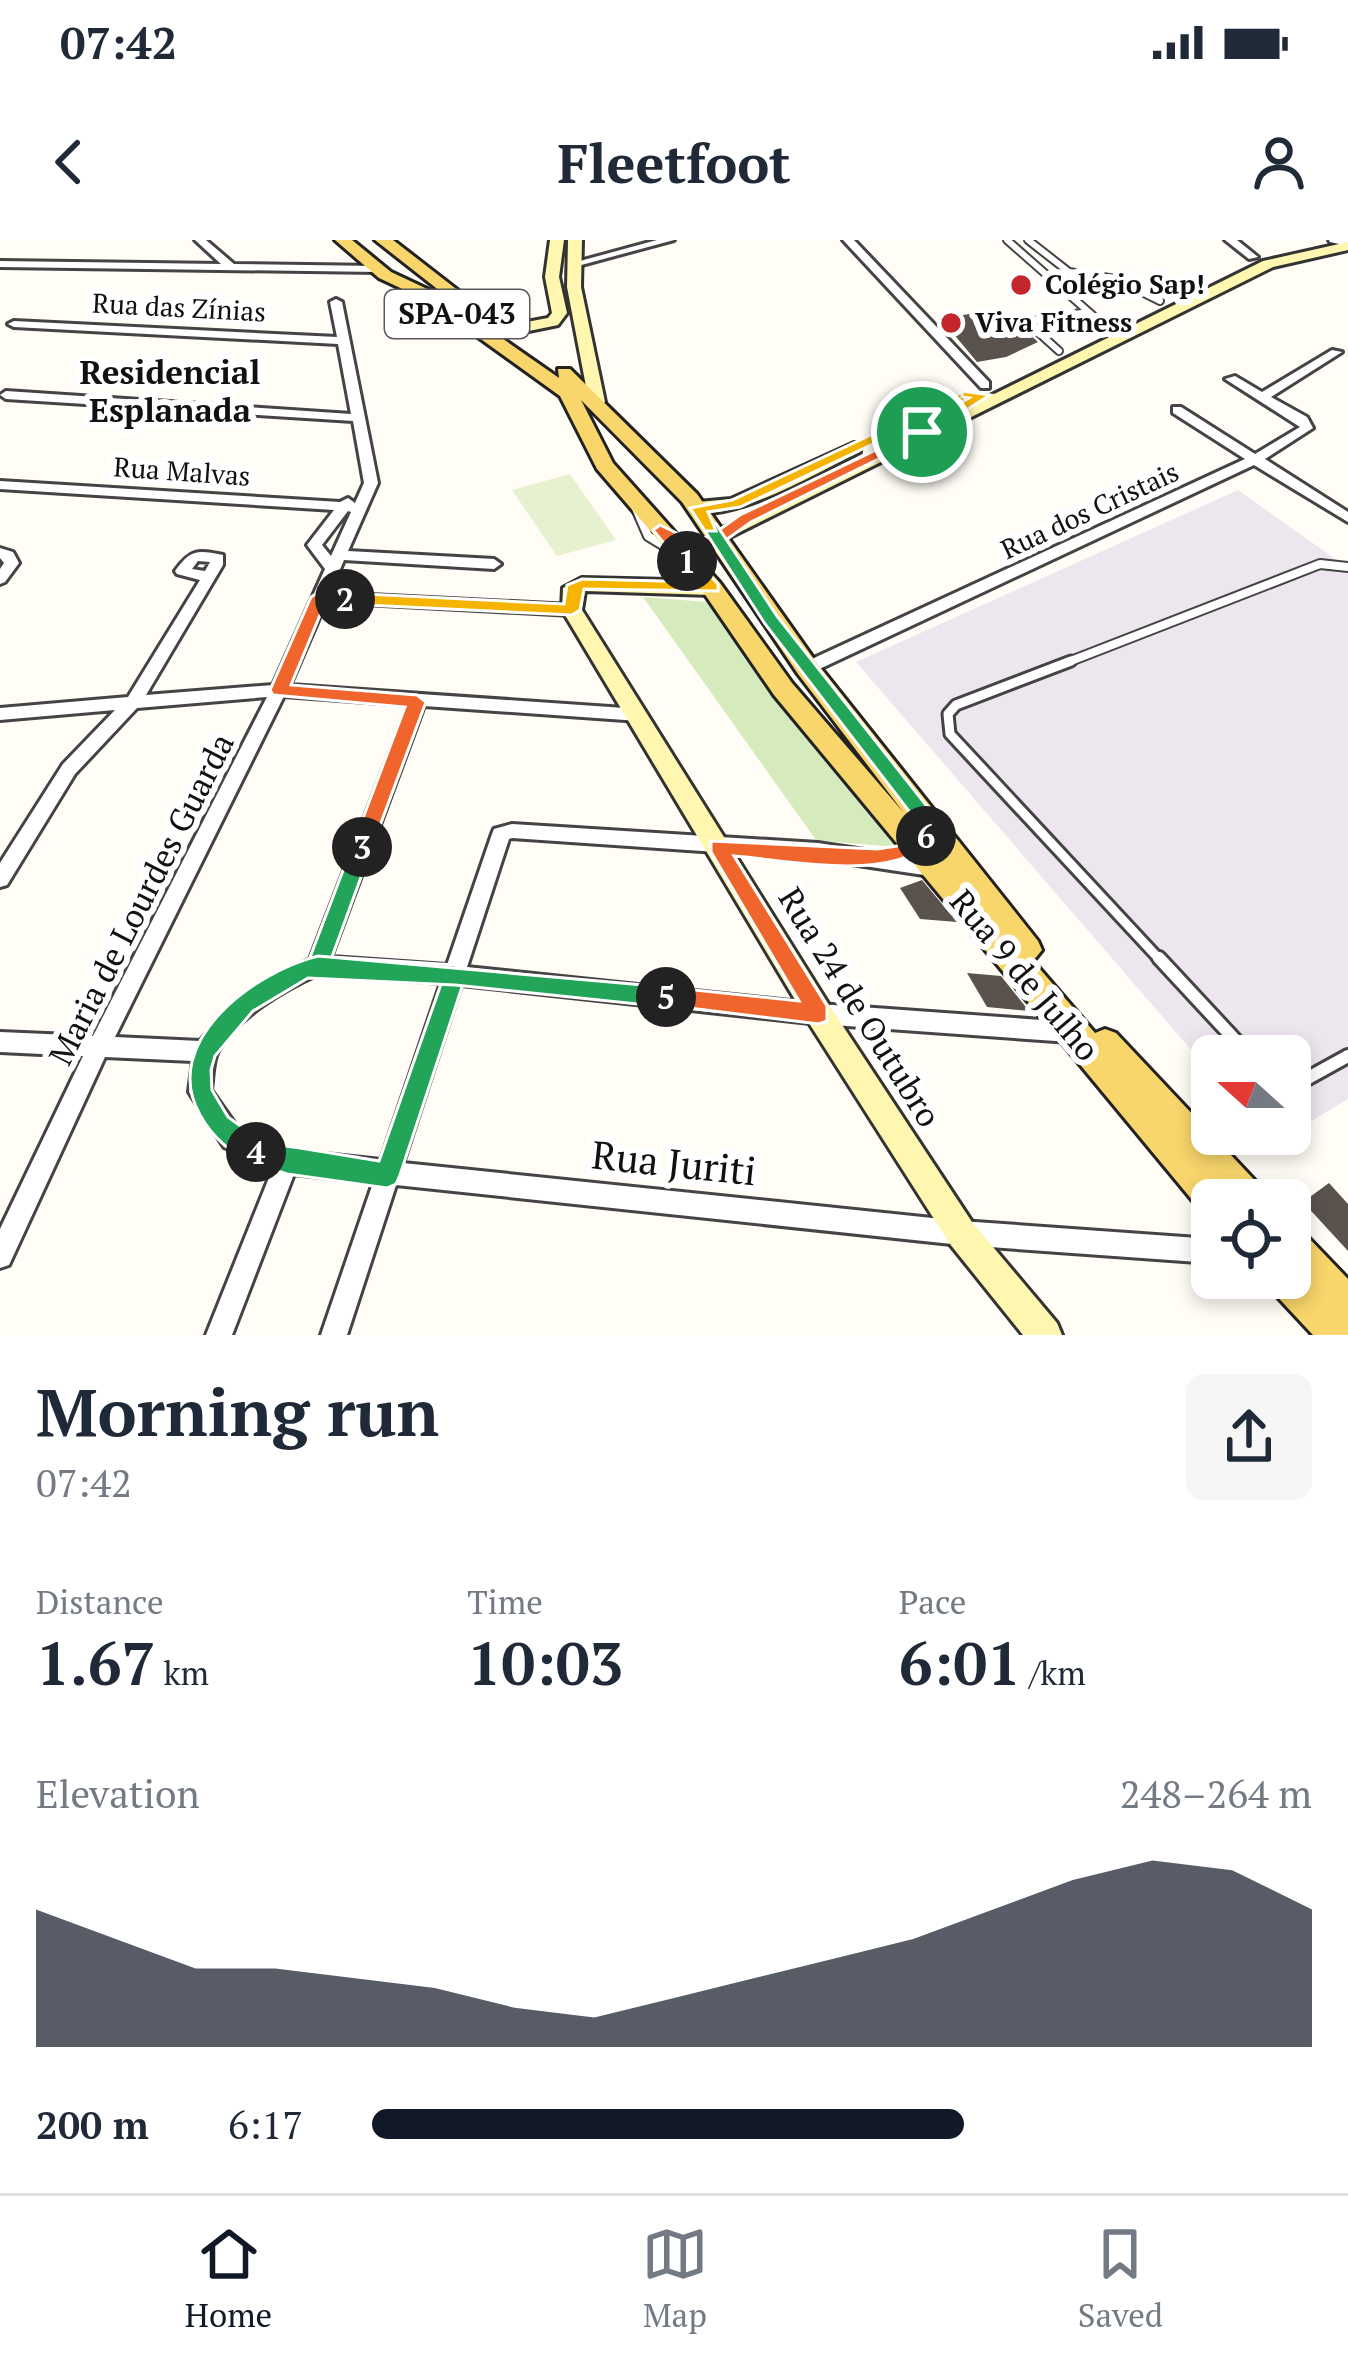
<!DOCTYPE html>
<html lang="en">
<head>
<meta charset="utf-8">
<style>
	:root { --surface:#fff; --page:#f6f6f7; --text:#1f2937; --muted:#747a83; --line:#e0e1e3; --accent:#111827 }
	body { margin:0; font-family:"PT Serif",serif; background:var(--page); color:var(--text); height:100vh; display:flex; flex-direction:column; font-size:45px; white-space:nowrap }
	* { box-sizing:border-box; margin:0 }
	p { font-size:39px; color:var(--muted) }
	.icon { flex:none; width:66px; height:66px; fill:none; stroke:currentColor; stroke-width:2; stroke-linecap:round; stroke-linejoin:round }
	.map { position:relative; height:1095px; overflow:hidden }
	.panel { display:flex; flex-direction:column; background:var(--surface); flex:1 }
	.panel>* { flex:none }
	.needle { width:78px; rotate:291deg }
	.buttons { position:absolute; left:1191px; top:795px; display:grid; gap:24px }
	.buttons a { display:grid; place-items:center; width:120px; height:120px; border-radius:18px; background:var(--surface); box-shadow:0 6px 18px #0003; font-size:60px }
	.pin { position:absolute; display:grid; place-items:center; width:102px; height:102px; color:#fff; margin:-51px; border:6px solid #fff; border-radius:50%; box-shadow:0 3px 12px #0007 }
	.km { position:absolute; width:60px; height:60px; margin:-30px; border-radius:50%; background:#222; color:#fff; font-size:33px; line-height:60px; text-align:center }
	.round { display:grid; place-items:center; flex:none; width:126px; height:126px; border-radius:18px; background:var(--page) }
	.headline { display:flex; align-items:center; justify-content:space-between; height:204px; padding:0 36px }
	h1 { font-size:66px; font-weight:800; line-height:90px }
	.stats { display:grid; grid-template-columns:repeat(3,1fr); gap:18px; height:204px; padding:12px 36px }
	.stats div { display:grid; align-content:center }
	.stats b { font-size:60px; font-weight:800 }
	.stats small { font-size:33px; font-weight:400 }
	.stats p { font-size:33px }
	.chart { height:336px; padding:24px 36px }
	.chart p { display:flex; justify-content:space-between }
	.chart svg { width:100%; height:216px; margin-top:12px; fill:var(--accent); opacity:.7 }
	ul { padding:0 36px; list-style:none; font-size:39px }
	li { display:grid; grid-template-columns:192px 144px 1fr; align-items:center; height:90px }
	li i { height:30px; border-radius:15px; background:var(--accent) }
	.status { display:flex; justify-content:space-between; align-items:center; height:84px; padding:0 60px; background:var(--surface); direction:ltr }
	.status svg { height:33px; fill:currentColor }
	header { display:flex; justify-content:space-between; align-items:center; height:156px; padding:0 36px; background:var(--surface); font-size:54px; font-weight:800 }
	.tab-bar { display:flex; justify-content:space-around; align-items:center; height:168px; border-top:3px solid var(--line); background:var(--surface); font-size:33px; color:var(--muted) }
	.tab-bar a { display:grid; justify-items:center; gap:6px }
	.tab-bar .on { color:var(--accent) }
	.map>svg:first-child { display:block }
</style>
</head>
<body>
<div class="status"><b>07:42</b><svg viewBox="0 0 49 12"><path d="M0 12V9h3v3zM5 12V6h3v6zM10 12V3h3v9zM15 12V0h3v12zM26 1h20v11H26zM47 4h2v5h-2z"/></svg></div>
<header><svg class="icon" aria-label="back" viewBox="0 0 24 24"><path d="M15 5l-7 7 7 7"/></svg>Fleetfoot<svg class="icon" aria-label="person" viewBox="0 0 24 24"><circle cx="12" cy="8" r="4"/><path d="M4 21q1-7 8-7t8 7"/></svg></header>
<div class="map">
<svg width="1348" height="1095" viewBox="0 0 1348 1095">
	<rect width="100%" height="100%" fill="#fffdf5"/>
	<polygon fill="#eee6ef" points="1238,250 1348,328 1348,859 1290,894 1290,816 1212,816 1212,834 856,422"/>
	<polygon fill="#d5ebbd" points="643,357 708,362 777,458 901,602 894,607 816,600"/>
	<polygon fill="#e6f2cf" points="570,234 616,300 557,316 512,250"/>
	<g fill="#5a524d">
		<polygon points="986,71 1004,87 1018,84 1038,102 1006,117 977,122 941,79"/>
		<polygon points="922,640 957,682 920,679 900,648"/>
		<polygon points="967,733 1001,736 1029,771 987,767"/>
		<polygon points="1329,943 1348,964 1348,1011 1303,962"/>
	</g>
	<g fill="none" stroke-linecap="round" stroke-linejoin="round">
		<defs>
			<g id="lane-far3">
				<polyline points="1007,0 1107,88"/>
				<polyline points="1028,0 1069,32 1116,39 1160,61"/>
				<polyline points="1059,111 1027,82 1087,72"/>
			</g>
			<g id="lane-far2">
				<polyline points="635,266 648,296 676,313"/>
				<polyline points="1063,424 1320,324 1348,327"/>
			</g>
			<polyline id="lane-far1" points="1071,421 956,465 948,474 950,494 1161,721"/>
			<g id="lane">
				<polyline points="1159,718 1250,816"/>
				<polyline points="1290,848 1348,816"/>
			</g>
			<g id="street">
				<polygon points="195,0 206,0 234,24 379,26 384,29 379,32 0,27 0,21 221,24"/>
				<polygon points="657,0 674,0 574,27 569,24"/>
				<polygon points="843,0 854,0 989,142 989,148 981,148"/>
				<polygon points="1225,0 1237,0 1258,17 1249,19"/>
				<polygon points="1329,0 1348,0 1348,6 1330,2"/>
				<path d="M 336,59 L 342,62 L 378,243 L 348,311 L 494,319 L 501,324 L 494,329 L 344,320 L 330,353 L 572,365 L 580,370 L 572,375 L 326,362 L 290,445 L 639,469 L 647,475 L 639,481 L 424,466 L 331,717 L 447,725 L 492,594 L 494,589 L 512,584 L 818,603 L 937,621 L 944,623 L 947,629 L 944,635 L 937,637 L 818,619 L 512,598 L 509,599 L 467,727 L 819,764 L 1070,782 L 1078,785 L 1081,792 L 1078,799 L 1070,802 L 819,784 L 461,745 L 403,923 L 961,981 L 1212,999 L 1212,1023 L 961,1005 L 396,945 L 347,1095 L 321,1095 L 373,943 L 294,934 L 232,1095 L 206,1095 L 273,928 L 224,907 L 189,852 L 193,821 L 105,817 L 9,1025 L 0,1028 L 0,989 L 83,816 L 0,812 L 0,792 L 93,796 L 267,457 L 137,468 L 75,534 L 7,645 L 0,647 L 0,623 L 63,524 L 115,470 L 0,480 L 0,468 L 128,457 L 200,340 L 177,334 L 175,331 C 191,309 197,310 223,315 L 223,325 L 146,455 L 273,445 L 325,329 L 307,305 L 334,270 L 0,249 L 0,241 L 340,262 L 348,258 L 355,263 L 364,243 L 353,181 L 6,159 L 0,155 L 6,151 L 351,174 L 338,104 L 14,87 L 8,84 L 14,81 L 337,97 L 330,62 ZM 348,271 L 351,272 L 331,316 L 322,305 ZM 198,321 L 210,322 L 205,331 L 192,329 ZM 284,456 L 408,465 L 310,719 C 266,738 230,763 200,801 L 115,797 ZM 319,734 L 441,743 L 381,920 L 287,910 L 240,891 L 211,850 C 213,837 212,822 218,811 C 237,777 285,749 319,734 Z"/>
				<polygon points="1332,110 1342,112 1271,157 1307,177 1313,188 1265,219 1348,272 1348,282 1254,225 813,432 801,432 799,428 801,424 1245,219 1173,173 1173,167 1181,167 1255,214 1300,187 1225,139 1235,136 1262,152"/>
				<polygon points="0,308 13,312 19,323 5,342 0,344 0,329 4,323 0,318"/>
			</g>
			<g id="secondary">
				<polygon points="550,0 564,0 559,37 567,73 558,85 514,94 463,66 463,60 473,60 516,84 548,78 552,73 545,37"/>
				<polygon points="568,0 582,0 581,47 605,162 597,167 589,162 567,47"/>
				<polygon points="1348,2 1348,10 1273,27 724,300 710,300 707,296 1263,21"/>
				<path d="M 854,203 L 860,204 L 860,212 C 825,228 722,290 689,268 L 698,262 L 731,259 Z"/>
				<polygon points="582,338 712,341 722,348 712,355 585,351 582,370 829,765 972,982 1057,1083 1062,1095 1023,1095 950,1004 809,783 562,370 563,348"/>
			</g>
			<g id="primary">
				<path d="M 335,0 L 352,0 L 391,32 L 440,55 L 559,138 L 558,129 L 570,129 L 697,254 L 816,422 L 1038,701 L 1042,710 L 1033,721 L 1095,793 L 1105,789 L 1116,793 L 1261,947 L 1266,960 L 1212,960 L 1212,976 L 1203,973 L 774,455 L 704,353 L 597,229 L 560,156 L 428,61 L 379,38 ZM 581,160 L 682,262 L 798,434 L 904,573 L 792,443 L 720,343 L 613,223 Z"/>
				<polygon points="375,0 393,0 473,62 459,66"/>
				<polygon points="1290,987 1303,992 1348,1039 1348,1095 1313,1095 1272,1051 1266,1038 1290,1038"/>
			</g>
		</defs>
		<use href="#lane-far3" stroke="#444" stroke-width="10"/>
		<use href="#lane-far2" stroke="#444" stroke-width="12"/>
		<use href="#lane-far1" stroke="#444" stroke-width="15"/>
		<use href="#lane" stroke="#444" stroke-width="18"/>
		<use href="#street" stroke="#444" stroke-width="6"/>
		<use href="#secondary" stroke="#333" stroke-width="6"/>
		<use href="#primary" stroke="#222" stroke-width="6"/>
		<use href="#lane-far3" stroke="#fff" stroke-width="6"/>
		<use href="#lane-far2" stroke="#fff" stroke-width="8"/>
		<use href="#lane-far1" stroke="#fff" stroke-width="9"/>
		<use href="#lane" stroke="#fff" stroke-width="12"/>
		<use href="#street" fill="#fff" fill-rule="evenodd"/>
		<use href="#secondary" fill="#fff6b0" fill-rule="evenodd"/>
		<use href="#primary" fill="#f9d66b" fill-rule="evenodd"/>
	</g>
	<polygon fill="#f0652b" stroke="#fff" stroke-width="3" points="922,188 927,195 751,282 719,305 684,308 695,321 692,324 681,324 653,290 660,285 689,299 709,297 740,275"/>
	<polygon fill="#f5b400" stroke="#fff" stroke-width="3" points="681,317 692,317 718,344 718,351 584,349 580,370 572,375 345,364 337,359 345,353 564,364 567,345 582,339 697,342 681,324"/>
	<polygon fill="#f0652b" stroke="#fff" stroke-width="3" points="319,352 345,353 354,359 345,364 325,363 291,445 417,455 426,462 372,607 362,615 352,607 405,467 273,455 270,450 311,357"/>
	<path fill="#22a559" stroke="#fff" stroke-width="3" d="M 362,599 L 372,607 L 332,717 L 455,725 L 466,735 L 400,935 L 396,944 L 387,948 L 287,934 L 247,921 L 243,912 L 247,903 C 257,899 358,918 379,921 L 441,744 L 310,732 L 307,725 L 352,607 Z"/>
	<path fill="#22a559" stroke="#fff" stroke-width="3" d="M 318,716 L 666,747 L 677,757 L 666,767 L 455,745 L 308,738 L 253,771 L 215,816 L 211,830 L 212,850 L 228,877 L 264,903 L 268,912 L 264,921 L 256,924 C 232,914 212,897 200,875 C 159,802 253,732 318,716 Z"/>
	<path fill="#f0652b" stroke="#fff" stroke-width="3" d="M 926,588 L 936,596 C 900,645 789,620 734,616 L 827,766 L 827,781 L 819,784 L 657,764 L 654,757 L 666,747 L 799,761 L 711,612 L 711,601 L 877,609 L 897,606 Z"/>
	<polygon fill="#22a559" stroke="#fff" stroke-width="3" points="705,284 716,284 777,376 941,584 944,590 933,602 919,602 916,596 922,588 765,384 703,288"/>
	<polygon fill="#f5b400" stroke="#fff" stroke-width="3" points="967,150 972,157 740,267 708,272 716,291 705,291 690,268 732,260"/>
	<polygon fill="#f5b400" stroke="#fff" stroke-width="3" points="962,151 990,155 927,195 918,195 918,189 969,158 962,157"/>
	<g fill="#c4262e" stroke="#fff" stroke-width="4.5">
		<circle cx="1021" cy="45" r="12"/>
		<circle cx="951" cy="83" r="12"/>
	</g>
	<g text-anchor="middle" stroke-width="12" stroke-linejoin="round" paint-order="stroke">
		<g font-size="27" font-weight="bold" fill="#111" stroke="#fff" text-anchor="start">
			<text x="1045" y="54">Colégio Sap!</text>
			<text x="975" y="92">Viva Fitness</text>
		</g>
		<g font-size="27" fill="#111" stroke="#fff">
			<text transform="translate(179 68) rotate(3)" y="9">Rua das Zínias</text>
			<text transform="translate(182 232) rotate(4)" y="9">Rua Malvas</text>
			<text transform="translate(1090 271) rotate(-25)" y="9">Rua dos Cristais</text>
		</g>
		<rect fill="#fff" stroke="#585858" stroke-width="3" x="385" y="50" width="144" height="48" rx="9"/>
		<g font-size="30" font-weight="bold" fill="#111">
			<text x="457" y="84">SPA-043</text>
		</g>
		<g font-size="33" font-weight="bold" fill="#111" stroke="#fff">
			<text x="170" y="144">Residencial<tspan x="170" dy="38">Esplanada</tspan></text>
		</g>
		<g font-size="33" fill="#111" stroke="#fff">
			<text transform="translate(141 659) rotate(-63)" y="12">Maria de Lourdes Guarda</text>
			<text transform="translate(1025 735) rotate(50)" y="12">Rua 9 de Julho</text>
			<text transform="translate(860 767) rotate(58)" y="12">Rua 24 de Outubro</text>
		</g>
		<g font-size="39" fill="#111" stroke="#fff">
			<text transform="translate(674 923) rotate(6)" y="14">Rua Juriti</text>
		</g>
	</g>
</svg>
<div class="buttons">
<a><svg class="needle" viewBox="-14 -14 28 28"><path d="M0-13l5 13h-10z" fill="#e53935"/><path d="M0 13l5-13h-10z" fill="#747a83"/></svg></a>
<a><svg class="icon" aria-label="locate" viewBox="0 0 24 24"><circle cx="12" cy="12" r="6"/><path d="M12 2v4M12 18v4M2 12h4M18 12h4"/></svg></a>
</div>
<div class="pin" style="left:922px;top:192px;background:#1e9e55"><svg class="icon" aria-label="arrive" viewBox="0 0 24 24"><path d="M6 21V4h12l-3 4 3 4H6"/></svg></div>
<b class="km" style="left:687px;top:321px">1</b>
<b class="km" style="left:345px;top:359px">2</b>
<b class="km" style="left:362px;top:607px">3</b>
<b class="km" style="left:256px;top:912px">4</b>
<b class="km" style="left:666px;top:757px">5</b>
<b class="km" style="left:926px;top:596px">6</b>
</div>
<section class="panel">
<div class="headline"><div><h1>Morning run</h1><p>07:42</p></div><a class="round"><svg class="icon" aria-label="share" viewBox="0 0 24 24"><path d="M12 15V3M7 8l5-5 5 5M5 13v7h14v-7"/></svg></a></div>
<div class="stats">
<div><p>Distance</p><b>1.67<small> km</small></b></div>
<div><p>Time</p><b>10:03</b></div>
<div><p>Pace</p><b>6:01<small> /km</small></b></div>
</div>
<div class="chart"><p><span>Elevation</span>248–264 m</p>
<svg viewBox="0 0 160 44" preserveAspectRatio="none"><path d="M0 44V16L10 22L20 28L30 28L40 30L50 32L60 36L70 38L80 34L90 30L100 26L110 22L120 16L130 10L140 6L150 8L160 16V44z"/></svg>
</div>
<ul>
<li><b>200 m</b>6:17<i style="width:63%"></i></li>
</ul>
</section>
<nav class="tab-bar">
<a class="on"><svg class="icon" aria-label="home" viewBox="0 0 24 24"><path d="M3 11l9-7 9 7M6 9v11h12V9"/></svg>Home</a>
<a><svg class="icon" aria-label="map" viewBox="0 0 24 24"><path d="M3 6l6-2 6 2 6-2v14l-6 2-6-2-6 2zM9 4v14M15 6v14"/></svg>Map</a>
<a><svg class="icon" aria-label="saved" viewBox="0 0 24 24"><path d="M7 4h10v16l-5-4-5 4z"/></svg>Saved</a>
</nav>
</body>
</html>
